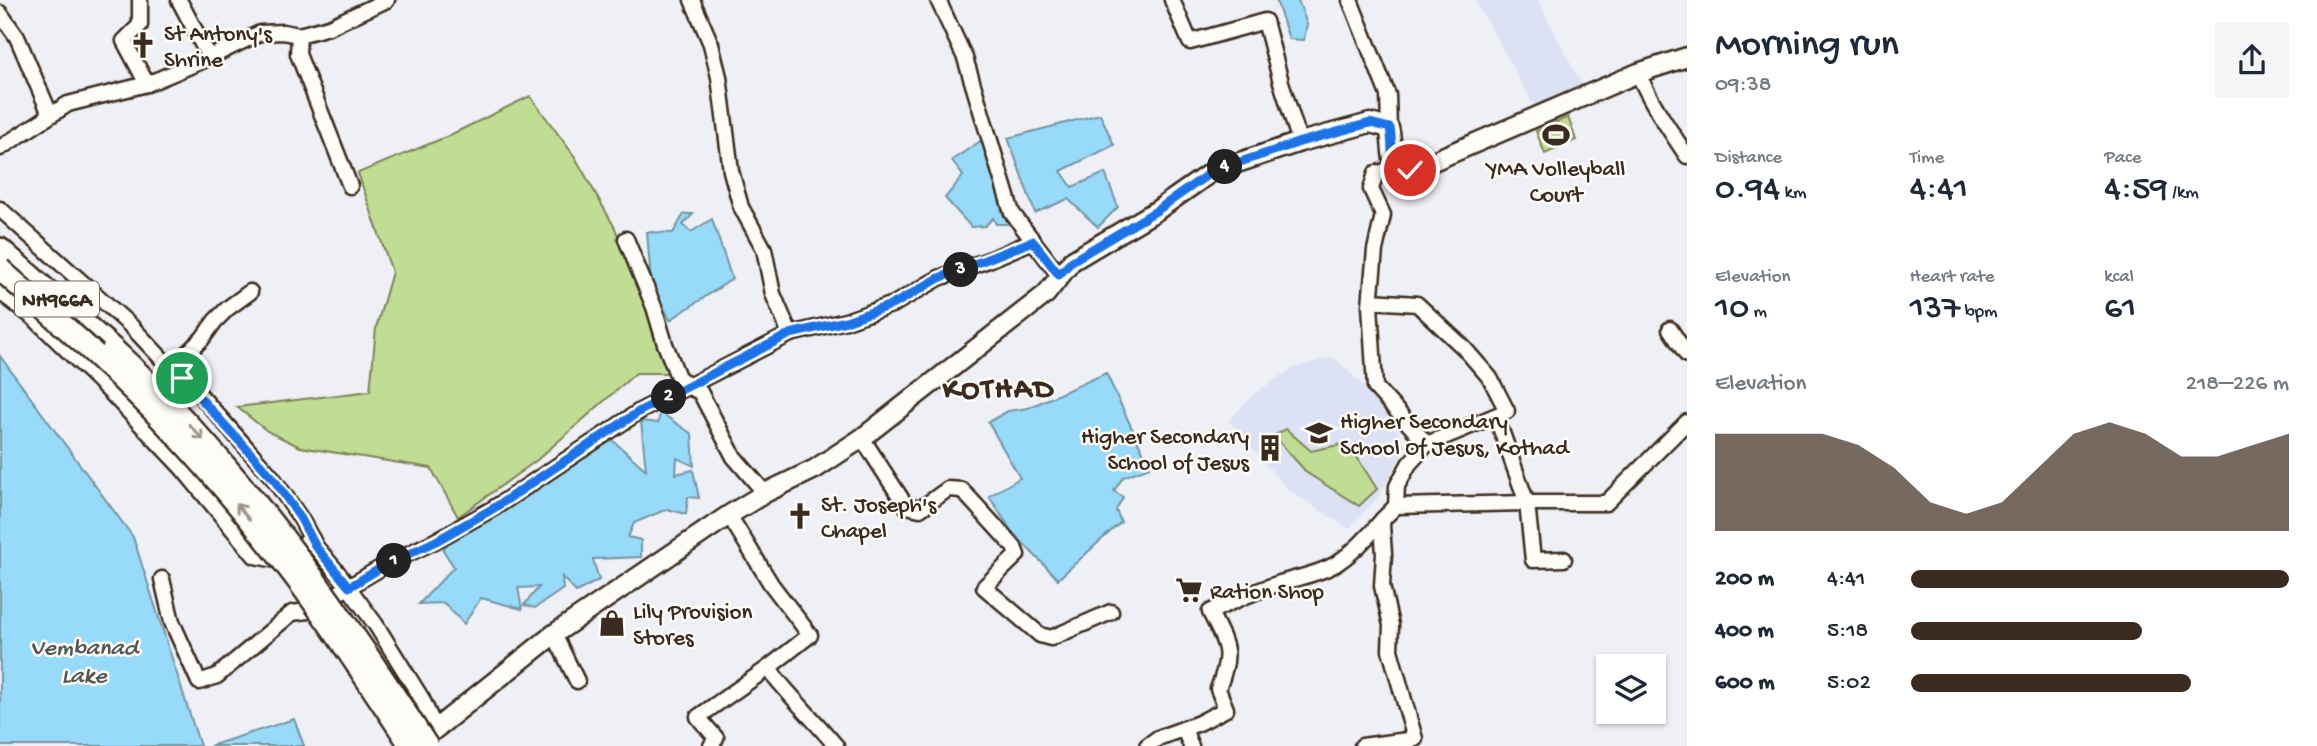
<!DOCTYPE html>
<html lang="en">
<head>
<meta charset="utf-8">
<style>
	:root { --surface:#fff; --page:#f6f6f7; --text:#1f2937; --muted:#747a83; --accent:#3b2a1e }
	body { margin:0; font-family:"Gochi Hand",sans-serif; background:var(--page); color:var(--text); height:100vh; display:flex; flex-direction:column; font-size:26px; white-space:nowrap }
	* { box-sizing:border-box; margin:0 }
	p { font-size:23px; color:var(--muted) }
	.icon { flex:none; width:38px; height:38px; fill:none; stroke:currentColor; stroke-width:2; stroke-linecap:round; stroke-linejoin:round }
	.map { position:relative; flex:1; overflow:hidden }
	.sheet { display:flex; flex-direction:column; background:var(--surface); width:630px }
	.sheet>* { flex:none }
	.tools { position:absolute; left:1596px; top:654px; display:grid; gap:14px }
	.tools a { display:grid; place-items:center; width:70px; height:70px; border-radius:0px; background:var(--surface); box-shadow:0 2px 5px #0004; font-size:35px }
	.pin { position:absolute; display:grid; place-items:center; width:60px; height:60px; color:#fff; margin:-30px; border:4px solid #fff; border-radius:50%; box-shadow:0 2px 7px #0007 }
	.km { position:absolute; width:35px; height:35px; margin:-18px; border-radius:50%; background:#222; color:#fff; font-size:19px; line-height:35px; text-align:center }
	.round { display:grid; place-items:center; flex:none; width:74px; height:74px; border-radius:0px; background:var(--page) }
	.overview { display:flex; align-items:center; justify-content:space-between; height:119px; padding:0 28px }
	h1 { font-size:38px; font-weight:600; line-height:52px }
	.figures { display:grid; grid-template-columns:repeat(3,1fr); gap:10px; height:119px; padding:7px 28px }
	.figures div { display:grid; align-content:center }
	.figures b { font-size:35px; font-weight:600 }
	.figures small { font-size:19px; font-weight:400 }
	.figures p { font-size:19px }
	.chart { height:196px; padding:14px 28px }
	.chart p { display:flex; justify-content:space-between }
	.chart svg { width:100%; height:126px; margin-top:7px; fill:var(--accent); opacity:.7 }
	ul { padding:0 28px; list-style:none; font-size:23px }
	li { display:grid; grid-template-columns:112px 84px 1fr; align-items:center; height:52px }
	li i { height:18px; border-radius:9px; background:var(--accent) }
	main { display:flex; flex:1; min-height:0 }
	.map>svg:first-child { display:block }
</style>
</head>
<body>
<main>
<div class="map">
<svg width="1687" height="746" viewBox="0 0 1687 746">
	<rect width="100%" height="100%" fill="#eef0f5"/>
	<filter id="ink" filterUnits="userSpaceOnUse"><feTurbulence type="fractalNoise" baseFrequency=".0143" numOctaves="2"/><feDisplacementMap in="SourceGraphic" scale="14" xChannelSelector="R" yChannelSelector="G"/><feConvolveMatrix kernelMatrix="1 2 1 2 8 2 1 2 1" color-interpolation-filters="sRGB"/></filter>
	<g filter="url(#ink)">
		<g fill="#dce1f3">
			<polygon points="1475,0 1538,0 1583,87 1537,110"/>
			<polygon points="1333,357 1373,394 1407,446 1378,497 1349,529 1286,488 1229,421 1256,392 1293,368"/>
		</g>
		<g fill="#c1dc93" stroke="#7e8358" stroke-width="2">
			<polygon points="530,96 575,157 615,228 670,373 636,373 537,460 458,517 431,468 300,447 267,431 237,407 370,391 376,328 392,272 358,173 446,137"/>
			<polygon points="1568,117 1576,140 1545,154 1536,131"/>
			<polygon points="1286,429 1311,451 1348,443 1377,489 1359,506 1307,473 1274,436"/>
		</g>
		<g fill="#98dafa" stroke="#7394a2" stroke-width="2">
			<polygon points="1276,0 1298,0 1307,24 1304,40 1289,39"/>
			<polygon points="1100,114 1114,145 1061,171 1072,187 1105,173 1118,207 1098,227 1068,199 1035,213 1008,138"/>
			<polygon points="982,140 1011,224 996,224 993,218 985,226 971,227 945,198 963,176 952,160"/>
			<polygon points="684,214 693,214 683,225 691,232 712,219 732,279 670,320 651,282 647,232 673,233"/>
			<polygon points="0,356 133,537 200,746 0,746"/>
			<polygon points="1106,373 1150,467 1123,477 1114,491 1123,497 1116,510 1121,522 1058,579 1012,532 989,496 1020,478 988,422 1008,411 1028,408"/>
			<polygon points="660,412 692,434 694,466 677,458 676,474 693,470 699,498 688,497 686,514 667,509 634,523 628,537 641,540 641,557 593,559 599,580 576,592 562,577 563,589 535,608 524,605 539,587 518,588 522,609 481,598 464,624 444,603 419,604 454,567 443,550 455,532 609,437 646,470 641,421 658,423"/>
			<polygon points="294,719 304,746 210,746"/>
		</g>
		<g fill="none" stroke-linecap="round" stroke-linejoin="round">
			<defs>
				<g id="minor">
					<polyline points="140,0 140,25 124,41 147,84"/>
					<polyline points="179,0 209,57"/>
					<polyline points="692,0 711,44 719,77 731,171 741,207 764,249 773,294 790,334 846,321 894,304 939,278 991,259 1033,241"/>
					<polyline points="938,0 965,58 1012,213 1059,275"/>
					<polyline points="1172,0 1190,42 1265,21 1281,82 1300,142"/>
					<polyline points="1350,0 1388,95 1389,128"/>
					<polyline points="0,13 17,37 50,114"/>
					<polyline points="299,35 298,54 350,186"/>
					<path d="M 1638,73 C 1651,103 1669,129 1687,156"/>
					<polyline points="0,148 68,104 147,84 202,61 260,33 283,32 299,35 329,27 387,0"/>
					<polyline points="0,209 132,327 162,359 193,387 273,478 301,519 316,547 338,573 376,625 422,699 435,728"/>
					<polyline points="626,239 654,307 665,344 678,377 689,387 700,392 734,457 765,493"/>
					<polyline points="0,292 35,319 112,394 182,468 255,556 276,560 312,539"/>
					<polyline points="1371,301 1417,304 1464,348 1490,378 1507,411 1427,444"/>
					<polyline points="1670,329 1687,355"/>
					<polyline points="182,378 182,358 202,339 215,321 228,308 250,292"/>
					<polyline points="1496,416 1527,503 1606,503 1687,422"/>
					<polyline points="862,438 906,506 920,509 948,489 962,490 1014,547 1017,555 984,587 1040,635 1051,638 1111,612"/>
					<polyline points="1396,506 1527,503 1533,560 1564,559"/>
					<polyline points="162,579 172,622 199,682 217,676 292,613 308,611 389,563 435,541 494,508 640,411 790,334"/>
					<polyline points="554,634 577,681"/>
					<path d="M 768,668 C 789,696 814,719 836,746"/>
					<polyline points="1184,729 1191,746"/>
					<polyline points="711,746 716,738 698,717 768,668 810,635 771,584 729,515"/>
					<path d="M 1147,746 L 1158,738 L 1199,723 L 1226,709 L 1218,689 C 1233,651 1227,647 1210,612 C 1233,601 1256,591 1280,583 C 1299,577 1319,574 1336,564 C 1354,552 1370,535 1383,519"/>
					<polyline points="1362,746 1415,739 1390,650 1391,625 1382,586 1384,554 1382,525 1383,519 1396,506 1397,486 1409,464 1427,444 1375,387 1370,305 1375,250 1383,215 1371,189 1376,173 1396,169"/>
				</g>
				<path id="major" d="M 414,746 L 554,634 L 729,515 L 765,493 L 815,469 L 862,438 L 1046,294 L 1072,261 L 1156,211 L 1213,171 L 1300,142 L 1370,123 L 1389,128 C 1393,143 1390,157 1396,169 L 1410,171 L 1638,73 L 1687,57"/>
				<polyline id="highway" points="0,249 113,349"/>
			</defs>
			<use href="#minor" stroke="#3b2a1e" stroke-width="19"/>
			<use href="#major" stroke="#3b2a1e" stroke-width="23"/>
			<use href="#highway" stroke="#3b2a1e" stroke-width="26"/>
			<use href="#minor" stroke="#fdfcf7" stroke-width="14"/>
			<use href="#major" stroke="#fdfcf7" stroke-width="18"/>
			<use href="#highway" stroke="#fdfcf7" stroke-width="21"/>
			<defs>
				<g id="highway-bridge">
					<path d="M 0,269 C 33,299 67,328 99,358 C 161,415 219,480 271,546 C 322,609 366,679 411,746"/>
					<path d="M 113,349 C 240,466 334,601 427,746"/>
				</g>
			</defs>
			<use href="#highway-bridge" stroke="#3b2a1e" stroke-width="26" stroke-linecap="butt"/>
			<use href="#highway-bridge" stroke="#fdfcf7" stroke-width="21"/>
		</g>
		<defs><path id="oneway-shaft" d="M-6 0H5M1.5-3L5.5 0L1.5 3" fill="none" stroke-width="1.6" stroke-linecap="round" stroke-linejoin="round" transform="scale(1.75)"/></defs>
		<g stroke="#9c938a">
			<use href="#oneway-shaft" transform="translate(196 432) rotate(48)"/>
			<use href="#oneway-shaft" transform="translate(243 512) rotate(-130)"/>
		</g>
	</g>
	<g fill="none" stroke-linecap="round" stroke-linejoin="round" filter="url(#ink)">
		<defs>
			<path id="route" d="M 182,378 L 273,478 L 301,519 L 316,547 L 349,587 L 389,563 L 436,541 L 494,508 L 640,411 L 790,334 L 846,321 L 894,304 L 939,278 L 1033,241 L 1059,275 L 1072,261 L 1156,211 L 1213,171 L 1300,142 L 1370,123 L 1390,128 C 1393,143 1390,157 1396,169 L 1410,170"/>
		</defs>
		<use href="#route" stroke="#fff" stroke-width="14"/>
		<use href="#route" stroke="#1a73e8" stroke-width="9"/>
	</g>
	<defs>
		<symbol id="church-bare" viewBox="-9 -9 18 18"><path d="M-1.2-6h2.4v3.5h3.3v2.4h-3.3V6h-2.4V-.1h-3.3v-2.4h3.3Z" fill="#3b2a1e" stroke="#fdfcf7" stroke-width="2.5" paint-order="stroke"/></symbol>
		<symbol id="stadium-bare" viewBox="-9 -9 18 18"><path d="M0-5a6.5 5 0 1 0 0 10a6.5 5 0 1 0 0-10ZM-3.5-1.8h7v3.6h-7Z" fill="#3b2a1e" stroke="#fdfcf7" stroke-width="2.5" paint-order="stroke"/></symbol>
		<symbol id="school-bare" viewBox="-9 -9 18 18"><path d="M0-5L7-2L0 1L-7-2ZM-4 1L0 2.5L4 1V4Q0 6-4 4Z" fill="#3b2a1e" stroke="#fdfcf7" stroke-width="2.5" paint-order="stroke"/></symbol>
		<symbol id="building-bare" viewBox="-9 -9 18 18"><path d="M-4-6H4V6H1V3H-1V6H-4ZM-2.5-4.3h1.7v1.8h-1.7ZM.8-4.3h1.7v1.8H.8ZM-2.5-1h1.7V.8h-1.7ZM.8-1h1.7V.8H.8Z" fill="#3b2a1e" stroke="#fdfcf7" stroke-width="2.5" paint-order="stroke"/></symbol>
		<symbol id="supermarket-bare" viewBox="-9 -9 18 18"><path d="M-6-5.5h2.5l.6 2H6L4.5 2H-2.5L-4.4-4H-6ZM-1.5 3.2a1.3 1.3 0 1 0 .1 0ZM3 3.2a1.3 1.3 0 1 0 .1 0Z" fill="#3b2a1e" stroke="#fdfcf7" stroke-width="2.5" paint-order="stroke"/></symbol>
		<symbol id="shop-bare" viewBox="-9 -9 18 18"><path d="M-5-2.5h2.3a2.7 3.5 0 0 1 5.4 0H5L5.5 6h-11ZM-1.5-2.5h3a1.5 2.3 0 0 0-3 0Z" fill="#3b2a1e" stroke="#fdfcf7" stroke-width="2.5" paint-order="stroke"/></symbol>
	</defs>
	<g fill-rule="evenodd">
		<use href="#church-bare" x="124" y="26" width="38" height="38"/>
		<use href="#stadium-bare" x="1537" y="116" width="38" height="38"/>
		<use href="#school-bare" x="1300" y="414" width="38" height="38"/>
		<use href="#building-bare" x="1251" y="429" width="38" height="38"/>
		<use href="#church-bare" x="781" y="497" width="38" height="38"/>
		<use href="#supermarket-bare" x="1170" y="571" width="38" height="38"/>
		<use href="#shop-bare" x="593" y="604" width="38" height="38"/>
	</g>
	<g text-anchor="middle" stroke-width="5" stroke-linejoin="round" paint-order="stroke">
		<rect fill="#fdfcf7" stroke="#75695f" stroke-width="2" x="15" y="281.5" width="84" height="35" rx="5"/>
		<g font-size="21" font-weight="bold" fill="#3b2a1e">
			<text x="57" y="306">NH966A</text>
		</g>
		<g font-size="23" fill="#3b2a1e" stroke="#fdfcf7" text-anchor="start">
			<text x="164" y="40">St Antony's<tspan x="164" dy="26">Shrine</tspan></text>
			<text x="1556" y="175" text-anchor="middle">YMA Volleyball<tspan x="1556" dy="26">Court</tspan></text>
			<text x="1340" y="428">Higher Secondary<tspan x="1340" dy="26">School Of Jesus, Kothad</tspan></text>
			<text x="1249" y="443" text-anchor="end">Higher Secondary<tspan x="1249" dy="26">School of Jesus</tspan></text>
			<text x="821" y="511">St. Joseph's<tspan x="821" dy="26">Chapel</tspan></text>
			<text x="1210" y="598">Ration Shop</text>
			<text x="633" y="618">Lily Provision<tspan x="633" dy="26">Stores</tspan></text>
		</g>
		<g font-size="24" font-style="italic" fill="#525655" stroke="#fdfcf7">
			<text x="84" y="654">Vembanad<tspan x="84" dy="28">Lake</tspan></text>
		</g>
		<g font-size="30" font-weight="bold" letter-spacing="2" fill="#3b2a1e" stroke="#fdfcf7">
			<text x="999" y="397">KOTHAD</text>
		</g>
	</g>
</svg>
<div class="tools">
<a><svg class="icon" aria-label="layers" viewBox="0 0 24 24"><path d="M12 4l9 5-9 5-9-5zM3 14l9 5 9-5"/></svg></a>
</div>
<div class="pin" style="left:182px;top:378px;background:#1e9e55"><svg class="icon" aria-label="arrive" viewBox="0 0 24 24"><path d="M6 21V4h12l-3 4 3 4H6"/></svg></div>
<div class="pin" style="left:1410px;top:170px;background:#d93025"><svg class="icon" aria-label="check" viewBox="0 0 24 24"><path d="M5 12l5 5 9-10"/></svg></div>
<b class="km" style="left:394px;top:561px">1</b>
<b class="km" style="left:669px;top:397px">2</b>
<b class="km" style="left:961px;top:270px">3</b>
<b class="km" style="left:1225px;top:167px">4</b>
</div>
<section class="sheet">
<div class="overview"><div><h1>Morning run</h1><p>09:38</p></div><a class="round"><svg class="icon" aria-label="share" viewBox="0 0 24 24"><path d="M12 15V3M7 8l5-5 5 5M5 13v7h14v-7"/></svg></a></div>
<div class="figures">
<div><p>Distance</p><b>0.94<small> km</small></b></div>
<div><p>Time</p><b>4:41</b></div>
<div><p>Pace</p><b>4:59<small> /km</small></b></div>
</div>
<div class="figures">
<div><p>Elevation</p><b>10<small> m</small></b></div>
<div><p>Heart rate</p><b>137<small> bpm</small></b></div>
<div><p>kcal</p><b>61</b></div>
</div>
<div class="chart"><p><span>Elevation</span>218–226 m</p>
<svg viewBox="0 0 160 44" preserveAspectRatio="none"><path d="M0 44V10L10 10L20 10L30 10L40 14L50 22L60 34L70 38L80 34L90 22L100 10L110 6L120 10L130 18L140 18L150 14L160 10V44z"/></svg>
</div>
<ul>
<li><b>200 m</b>4:41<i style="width:100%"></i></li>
<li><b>400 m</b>5:18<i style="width:61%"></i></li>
<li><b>600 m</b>5:02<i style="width:74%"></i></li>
</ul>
</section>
</main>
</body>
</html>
